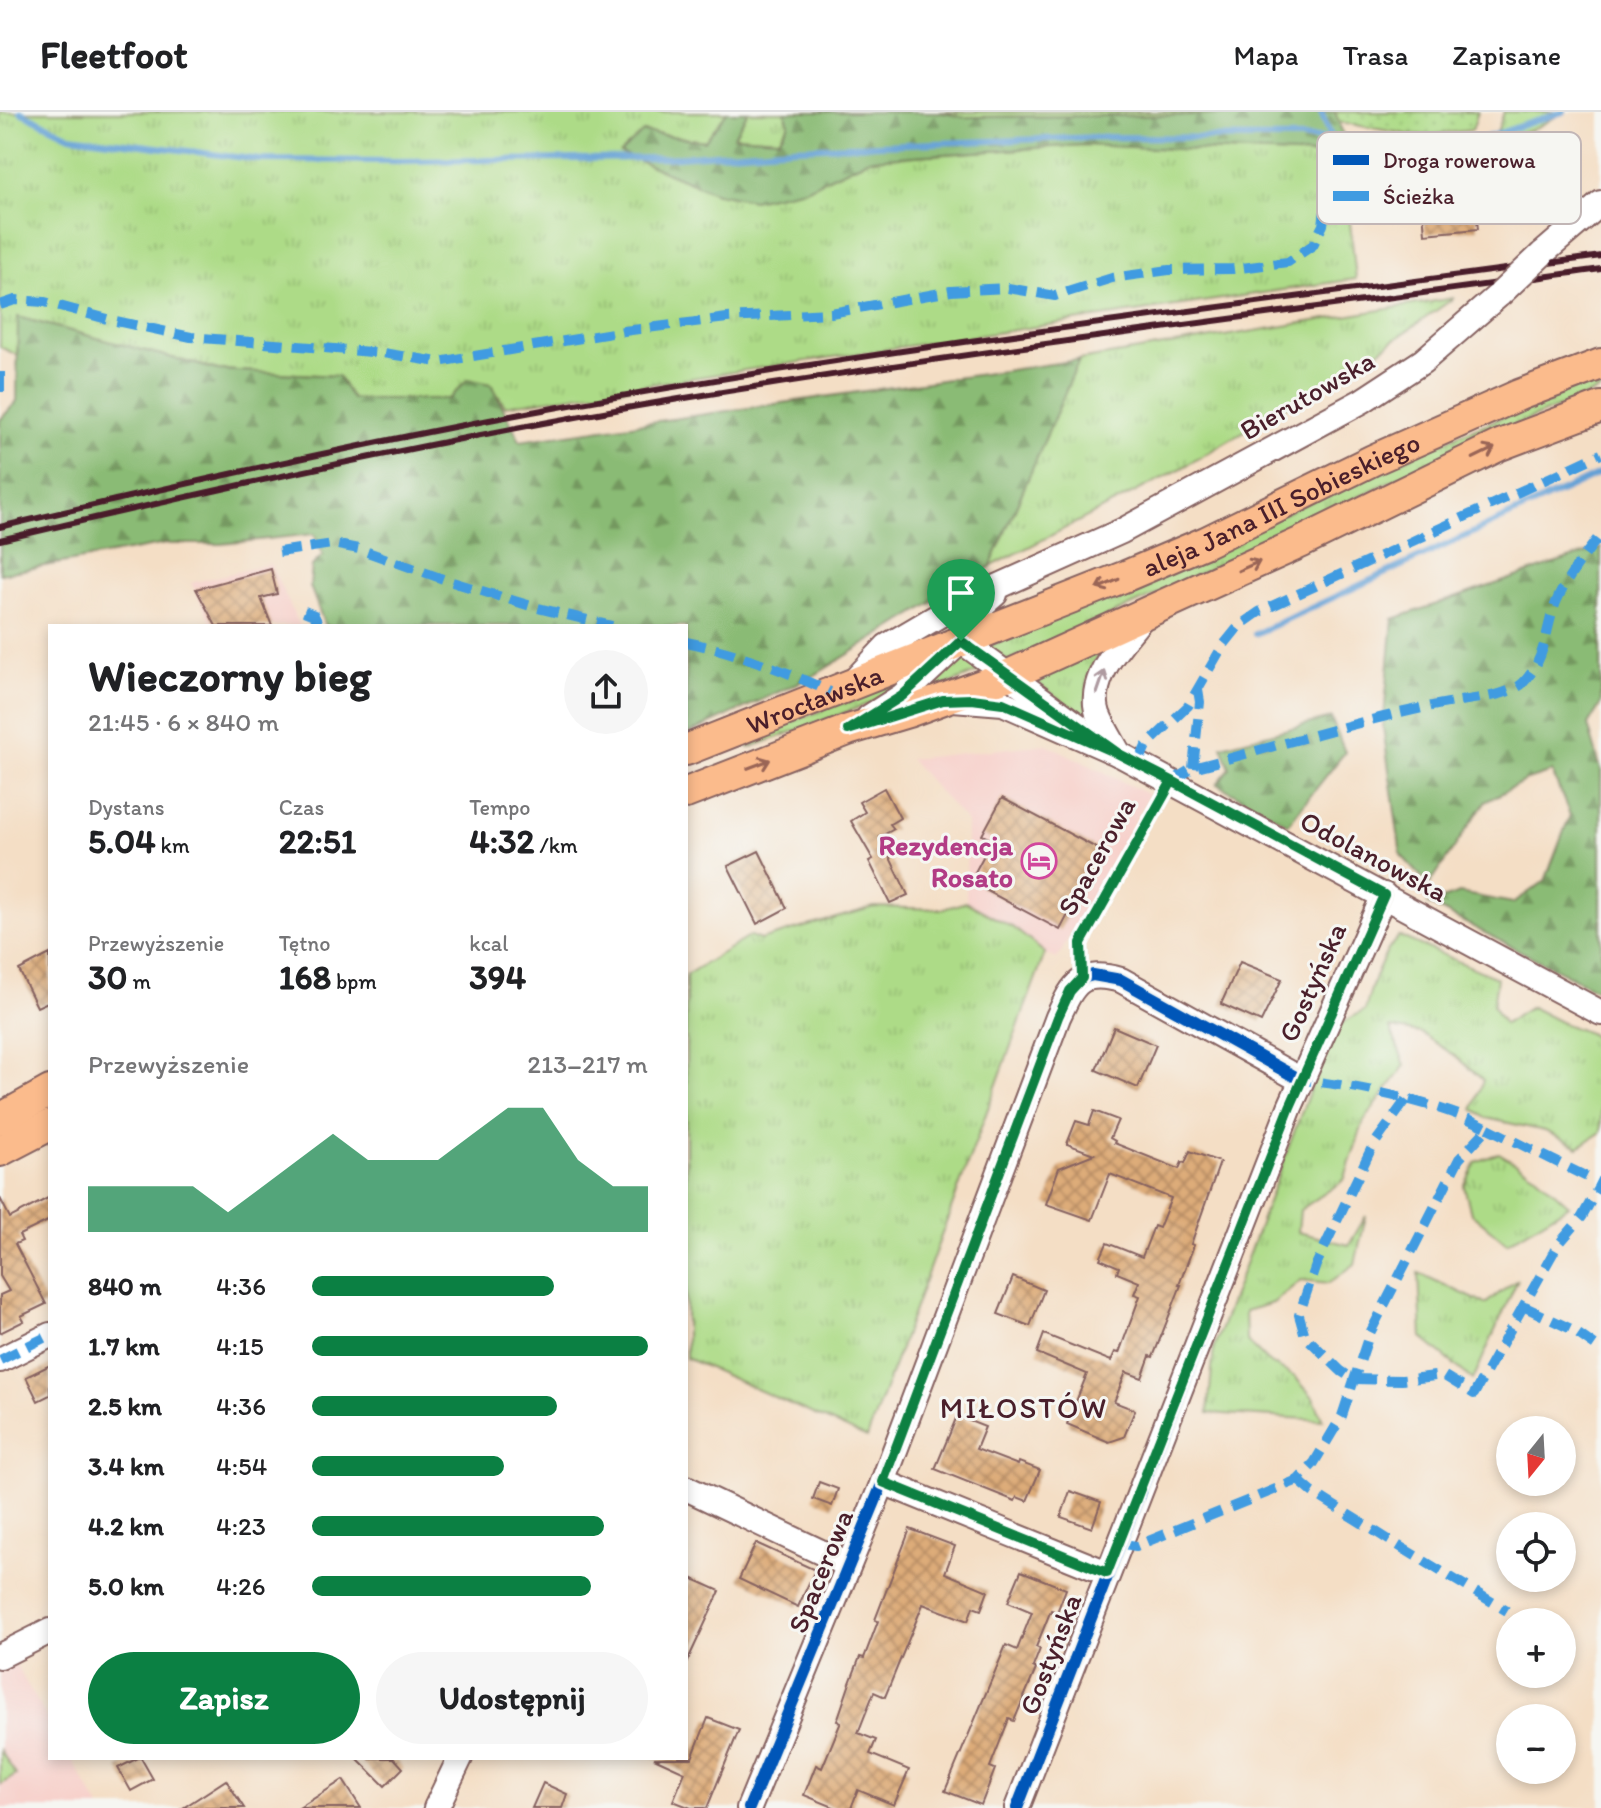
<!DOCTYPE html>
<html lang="pl">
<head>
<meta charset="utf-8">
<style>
	:root { --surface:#fff; --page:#f6f6f6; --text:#202124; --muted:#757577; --line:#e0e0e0; --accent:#0b8043 }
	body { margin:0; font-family:Itim,sans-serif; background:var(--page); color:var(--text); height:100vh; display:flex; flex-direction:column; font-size:30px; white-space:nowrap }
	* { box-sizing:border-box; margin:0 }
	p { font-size:26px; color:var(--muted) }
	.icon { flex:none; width:44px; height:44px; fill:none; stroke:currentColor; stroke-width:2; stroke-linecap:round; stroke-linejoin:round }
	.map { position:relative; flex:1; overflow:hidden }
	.drawer { position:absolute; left:48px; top:512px; width:640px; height:1136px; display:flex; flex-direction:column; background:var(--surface); border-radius:0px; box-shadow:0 4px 12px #0003 }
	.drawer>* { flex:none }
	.needle { width:52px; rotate:198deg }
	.fabs { position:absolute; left:1496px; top:1304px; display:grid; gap:16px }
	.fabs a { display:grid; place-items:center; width:80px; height:80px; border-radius:50%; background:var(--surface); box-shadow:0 4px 12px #0003; font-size:40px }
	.pin { position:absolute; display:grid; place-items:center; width:68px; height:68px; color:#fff; margin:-82px -34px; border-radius:50% 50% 50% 0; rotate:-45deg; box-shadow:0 0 8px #0007 }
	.pin .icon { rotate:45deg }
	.round { display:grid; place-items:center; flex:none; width:84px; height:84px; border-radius:42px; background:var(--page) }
	.summary { display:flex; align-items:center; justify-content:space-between; height:136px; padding:0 40px }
	h1 { font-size:44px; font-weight:800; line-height:60px }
	.metrics { display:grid; grid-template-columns:repeat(3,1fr); gap:12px; height:136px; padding:8px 40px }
	.metrics div { display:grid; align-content:center }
	.metrics b { font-size:34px; font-weight:800 }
	.metrics small { font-size:22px; font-weight:400 }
	.metrics p { font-size:22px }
	.chart { height:224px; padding:16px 40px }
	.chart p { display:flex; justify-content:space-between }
	.chart svg { width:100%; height:144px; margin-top:8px; fill:var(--accent); opacity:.7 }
	.cta { display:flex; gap:16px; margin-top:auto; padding:16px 40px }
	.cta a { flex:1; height:92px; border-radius:48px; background:var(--accent); color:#fff; font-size:32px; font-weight:800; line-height:92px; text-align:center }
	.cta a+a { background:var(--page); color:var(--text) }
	ul { padding:0 40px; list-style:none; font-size:26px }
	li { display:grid; grid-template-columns:128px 96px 1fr; align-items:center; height:60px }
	li i { height:20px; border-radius:10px; background:var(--accent) }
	header { display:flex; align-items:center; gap:48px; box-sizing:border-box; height:112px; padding:0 40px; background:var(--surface); border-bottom:2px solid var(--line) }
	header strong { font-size:38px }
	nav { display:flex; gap:44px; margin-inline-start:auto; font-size:28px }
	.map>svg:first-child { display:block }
</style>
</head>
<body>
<header>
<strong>Fleetfoot</strong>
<nav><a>Mapa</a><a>Trasa</a><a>Zapisane</a></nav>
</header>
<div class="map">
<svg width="1601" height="1696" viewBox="0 0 1601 1696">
	<defs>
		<pattern id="grass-tufts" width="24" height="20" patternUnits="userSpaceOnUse" patternTransform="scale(2)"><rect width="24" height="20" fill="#addb87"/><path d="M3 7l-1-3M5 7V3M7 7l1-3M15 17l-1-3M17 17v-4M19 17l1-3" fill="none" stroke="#96bc75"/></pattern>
		<pattern id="forest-firs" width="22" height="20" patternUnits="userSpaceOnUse" patternTransform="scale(2)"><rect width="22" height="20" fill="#8abb74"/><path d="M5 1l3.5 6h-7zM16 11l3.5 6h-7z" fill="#73975f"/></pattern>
		<pattern id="garden-dots" width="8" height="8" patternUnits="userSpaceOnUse" patternTransform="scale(2)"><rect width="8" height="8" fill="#addb87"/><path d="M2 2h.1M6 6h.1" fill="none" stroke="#96bc75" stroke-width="1.8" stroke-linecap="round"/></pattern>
		<pattern id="building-cross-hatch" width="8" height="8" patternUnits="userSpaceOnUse" patternTransform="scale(2)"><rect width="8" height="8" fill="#ddac79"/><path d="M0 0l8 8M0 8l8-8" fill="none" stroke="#b58b63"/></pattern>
	</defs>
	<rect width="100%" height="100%" fill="#f6f6f2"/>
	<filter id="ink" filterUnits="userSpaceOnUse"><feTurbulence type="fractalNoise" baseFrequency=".0125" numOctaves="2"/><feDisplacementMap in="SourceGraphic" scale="16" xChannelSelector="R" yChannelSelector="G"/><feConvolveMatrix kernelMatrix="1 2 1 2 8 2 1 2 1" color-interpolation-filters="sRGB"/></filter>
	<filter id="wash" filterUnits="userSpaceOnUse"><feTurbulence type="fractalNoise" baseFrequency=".006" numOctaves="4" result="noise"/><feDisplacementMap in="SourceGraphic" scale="32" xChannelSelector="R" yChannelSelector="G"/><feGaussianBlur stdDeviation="1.8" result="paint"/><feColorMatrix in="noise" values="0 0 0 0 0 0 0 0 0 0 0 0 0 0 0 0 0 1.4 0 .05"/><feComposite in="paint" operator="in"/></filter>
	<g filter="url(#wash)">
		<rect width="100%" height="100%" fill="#f4dec5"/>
		<g fill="#f7d0ca">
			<polygon points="270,452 300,514 213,514 191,471"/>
			<polygon points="1047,632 1149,683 1057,847 1043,841 1014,816 966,790 967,710 909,647"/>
			<polygon points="14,1550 50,1611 50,1646 71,1646 100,1696 0,1696 0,1557"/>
		</g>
		<g fill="url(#grass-tufts)" stroke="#7c7d59" stroke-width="2">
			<polygon points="0,0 727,0 705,29 643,20 805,77 869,47 1084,33 1343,44 1356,167 505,294 491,272 449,287 352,287 338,264 218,258 19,206 17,243 0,235"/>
			<polygon points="748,0 785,0 789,12 779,27 733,24"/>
			<polygon points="937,0 1242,0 1240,3 965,5"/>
			<polygon points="1504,0 1564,0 1532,18 1495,26"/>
			<polygon points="1454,186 1370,245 1180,357 990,455 1079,248"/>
			<polygon points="1601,265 1601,278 1461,335 1153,484 1008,549 989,534 1456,324"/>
			<polygon points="1100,537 1087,569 1090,608 1041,574 1037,568"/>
			<polygon points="953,546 966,547 983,558 915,586"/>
			<polygon points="911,565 868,592 749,636 746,627"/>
			<polygon points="966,790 1014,816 1045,841 867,1326 686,1246 686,863 750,824 760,828 874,795 943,797"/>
			<path d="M 1399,824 L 1497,866 L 1493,894 L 1504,912 L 1531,895 L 1560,910 L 1601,926 L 1601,1020 L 1579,1035 L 1545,1019 L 1486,1006 L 1473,997 L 1483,968 L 1455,944 L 1421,921 L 1390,916 L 1405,953 L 1364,1009 L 1344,1068 L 1300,1098 L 1298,1120 L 1349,1133 L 1366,1104 L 1355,1152 L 1329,1171 L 1301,1168 L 1273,1191 L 1245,1199 L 1246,1228 L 1267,1249 L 1295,1265 L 1313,1285 L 1323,1308 L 1208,1301 L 1214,1235 L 1333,916 L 1365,898 C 1372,872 1380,844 1399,824 Z"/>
			<polygon points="1499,1041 1537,1064 1569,1093 1507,1131 1471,1101 1464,1074 1476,1050"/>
			<polygon points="1419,1161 1485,1192 1518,1167 1473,1268 1422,1226"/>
		</g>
		<g fill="url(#forest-firs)" stroke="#6a6d50" stroke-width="2">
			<polygon points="727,0 748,0 734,24 779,27 789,12 785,0 937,0 965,5 1239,3 1242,0 1335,0 1348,36 1343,44 1084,33 869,47 805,77 753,88 716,81 620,41 643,20 705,29"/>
			<polygon points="18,205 218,258 338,264 352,287 449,287 468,267 491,272 520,329 1079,248 990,455 813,564 686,623 686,514 325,514 310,474 312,454 323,443 314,422 221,432 166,432 0,462 0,308 17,289"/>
			<polygon points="1601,436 1601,592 1588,613 1601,658 1601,880 1428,792 1459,781 1513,791 1545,769 1570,703 1552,660 1524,669 1485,690 1429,773 1401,743 1383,615 1393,507"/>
			<polygon points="1331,606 1345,640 1288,712 1217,672 1230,656 1222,634"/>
		</g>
		<polygon fill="url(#garden-dots)" stroke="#7c7d59" stroke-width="2" points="1335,0 1478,0 1472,18 1427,23 1406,22 1339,10"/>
		<polygon fill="#addb87" stroke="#7c7d59" stroke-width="2" points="0,1638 16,1663 0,1673"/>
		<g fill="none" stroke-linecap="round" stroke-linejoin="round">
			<g stroke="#64a0d5" stroke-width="6">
				<polyline points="20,0 70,24 260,48 398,49 665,46 794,36 1101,25 1319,26 1397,34"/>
				<polyline points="1321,0 1332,27"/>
				<polyline points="1411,35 1449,35 1478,28 1563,0"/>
				<polyline points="1255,522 1601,361"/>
			</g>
		</g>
		<g id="blocks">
			<g fill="url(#building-cross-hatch)">
				<polygon points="1468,83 1469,92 1475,91 1478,117 1425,122 1423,97 1430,96 1429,87"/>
				<polygon points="271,457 277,482 261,486 272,514 216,514 196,477"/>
				<polygon points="884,676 900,706 890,712 894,717 880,725 908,783 890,791 869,749 873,747 851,709 865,700 859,690"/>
				<polygon points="1002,686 1102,739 1060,818 980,775 985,765 975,760 992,728 982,723"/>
				<polygon points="759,739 787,796 757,812 728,754"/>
				<polygon points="50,842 50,889 37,895 19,858"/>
				<polygon points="1240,850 1282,867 1261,910 1221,892"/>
				<polygon points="1114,915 1156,933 1138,976 1096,958"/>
				<polygon points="1094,999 1118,1008 1110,1026 1115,1029 1114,1031 1179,1057 1182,1050 1185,1051 1190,1039 1220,1050 1191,1132 1194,1133 1179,1173 1181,1173 1153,1245 1150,1244 1142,1266 1126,1260 1114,1290 1135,1298 1124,1325 1109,1330 1067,1312 1087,1262 1037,1241 1044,1222 1111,1249 1115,1240 1119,1241 1140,1184 1134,1182 1139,1170 1117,1161 1119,1155 1100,1147 1107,1131 1142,1145 1154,1114 1159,1116 1171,1086 1110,1062 1092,1108 1046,1092 1059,1056 1094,1042 1067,1032 1076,1009 1089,1013"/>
				<polygon points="50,1085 50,1108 19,1123 22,1129 15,1132 46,1192 21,1204 24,1209 0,1221 0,1183 9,1179 0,1164 0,1086 10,1106"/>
				<polygon points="1013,1165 1044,1178 1030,1214 998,1202"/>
				<polygon points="50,1253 50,1283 38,1289 26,1265"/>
				<polygon points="957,1304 985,1315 976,1337 1018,1353 1019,1350 1040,1358 1027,1389 1017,1385 1015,1389 935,1357"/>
				<polygon points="819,1370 838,1377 832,1394 813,1387"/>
				<polygon points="1070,1379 1101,1390 1092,1416 1061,1405"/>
				<polygon points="910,1417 955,1434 945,1461 988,1479 981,1498 973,1495 968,1509 923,1492 885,1585 874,1580 858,1621 876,1628 870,1642 909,1658 894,1693 858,1678 851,1696 836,1696 804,1683 816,1653 822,1656 841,1610 837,1609 850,1571 860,1545 864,1546 878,1509 875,1508"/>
				<polygon points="756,1431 815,1458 798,1495 739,1467"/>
				<polygon points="1021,1459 1066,1477 1057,1500 1051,1498 1036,1535 1040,1537 1033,1555 1036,1557 1014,1609 1009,1607 990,1655 995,1657 981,1693 945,1679 1006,1533 1017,1538 1032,1500 1008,1490"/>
				<polygon points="691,1466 720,1479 686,1552 686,1476"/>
				<polygon points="708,1606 739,1618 707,1696 691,1696 673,1689 685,1660 654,1646 692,1646"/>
				<polygon points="138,1646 141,1646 153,1667 131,1679 118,1656"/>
				<polygon points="357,1646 394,1646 403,1656 385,1674"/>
				<polygon points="226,1668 244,1696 183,1696"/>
				<polygon points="343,1668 361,1696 299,1696"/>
				<polygon points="543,1671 567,1682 562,1696 532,1696"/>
			</g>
		</g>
	</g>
	<g filter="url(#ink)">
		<use href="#blocks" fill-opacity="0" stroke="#866261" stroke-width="2"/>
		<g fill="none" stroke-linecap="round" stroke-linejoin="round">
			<defs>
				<g id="minor">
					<polyline points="1542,142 1601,91"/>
					<polyline points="961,529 1077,613"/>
					<polyline points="853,570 887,534 955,494 1122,419 1362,289 1423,249 1500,182"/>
					<polyline points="953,587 1003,591 1119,642 1601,901"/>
					<polyline points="869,605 902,584 961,529 975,499 995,482"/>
					<path d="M 1119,642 C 1112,629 1103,615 1098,602 C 1086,565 1124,529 1145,502"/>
					<polyline points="0,1248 50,1223"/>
					<polyline points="883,1370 1107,1461"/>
					<polyline points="686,1376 848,1453"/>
					<polyline points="0,1544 50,1519"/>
					<polyline points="436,1696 460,1646"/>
					<path d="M 749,1696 L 883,1370 L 1058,905 C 1074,871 1080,857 1121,868 L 1301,968"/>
					<polyline points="1017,1696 1290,995 1384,783"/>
				</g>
				<g id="major">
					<path id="s1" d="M 686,638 L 1126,464 L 1206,430 L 1373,348 L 1519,283 L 1601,252"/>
					<polyline points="686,681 848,618 908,600 1009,563 1302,430 1500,333 1601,295"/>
					<polyline points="0,1007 50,979"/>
					<polyline points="0,1039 50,1013"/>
				</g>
			</defs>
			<use href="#minor" stroke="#866261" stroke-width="28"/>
			<use href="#major" stroke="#866261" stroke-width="34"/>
			<use href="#minor" stroke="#fff" stroke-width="24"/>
			<use href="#major" stroke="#fbbb8c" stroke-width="30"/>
			<g stroke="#4a1f2b" stroke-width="6">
				<path d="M 0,415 C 185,371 371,329 559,295 C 904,232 1253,192 1601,144"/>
				<path d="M 0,428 C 225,375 451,325 679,287 C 985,237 1294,199 1601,157"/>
			</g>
			<defs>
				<polyline id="minor-bridge" points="1500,182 1542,142"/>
			</defs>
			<use href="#minor-bridge" stroke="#866261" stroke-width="28" stroke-linecap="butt"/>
			<use href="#minor-bridge" stroke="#fff" stroke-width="24"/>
			<g stroke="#409be1" stroke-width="10" stroke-dasharray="20 10" stroke-linecap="butt">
				<polyline points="0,193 15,188 45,190 111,208 191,225 383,241 438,250 624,219 727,206 831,201 951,179 1008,176 1055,184 1112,166 1169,158 1233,157 1288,150 1313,133 1323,113 1329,65 1340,46 1366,43 1403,50 1406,22"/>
				<polyline points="0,260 0,282"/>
				<polyline points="279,440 333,432 359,437 446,468 534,495 612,514"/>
				<polyline points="304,499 314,503 319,514"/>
				<path d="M 686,530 C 736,540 785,558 830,580"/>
				<polyline points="1138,652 1146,634 1188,594 1222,535 1239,514 1259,500 1601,342"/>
				<polyline points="1193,656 1200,590 1198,578"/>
				<path d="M 1172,669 L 1193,656 C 1279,634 1365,606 1453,590 C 1472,587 1509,584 1523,571 C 1548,545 1544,518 1557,488 C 1568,464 1585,443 1601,422"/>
				<polyline points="1406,988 1372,1035 1316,1153 1299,1203 1305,1224 1341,1259 1353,1267 1402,1268 1443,1263 1474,1282 1557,1134 1582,1105 1601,1071"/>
				<polyline points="1488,1016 1601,1072"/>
				<polyline points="1525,1195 1571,1217 1601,1238"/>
				<polyline points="0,1248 50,1223"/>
				<polyline points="1298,1368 1312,1380 1389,1428 1507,1499"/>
				<path d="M 1118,1431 L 1136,1434 L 1298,1368 L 1314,1351 L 1342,1304 L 1369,1223 L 1459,1047 L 1488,1016 C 1440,991 1355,973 1301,968"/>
			</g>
			<defs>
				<g id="cycleway">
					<polyline points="1082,866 1093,863 1121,868 1301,968"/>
					<polyline points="1082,866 1081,831 1172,669"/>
					<polyline points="749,1696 883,1370 1058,905 1070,879 1082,866"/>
					<polyline points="1017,1696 1290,995 1384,783"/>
				</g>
			</defs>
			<use href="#cycleway" stroke="#f6f6f2" stroke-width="17"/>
			<use href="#cycleway" stroke="#0057b8" stroke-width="12"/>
		</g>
		<defs><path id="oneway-shaft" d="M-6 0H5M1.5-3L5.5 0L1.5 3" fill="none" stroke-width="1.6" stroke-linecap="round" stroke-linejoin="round" transform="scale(2)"/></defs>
		<g stroke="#9a6557">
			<use href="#oneway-shaft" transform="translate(1484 341) rotate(-26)"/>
			<use href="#oneway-shaft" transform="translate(1249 454) rotate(-24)"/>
			<use href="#oneway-shaft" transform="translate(1108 472) rotate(157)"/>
			<use href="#oneway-shaft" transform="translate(759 652) rotate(-21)"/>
		</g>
		<use stroke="#ae9aa0" href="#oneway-shaft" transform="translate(1101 570) rotate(-71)"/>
	</g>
	<g fill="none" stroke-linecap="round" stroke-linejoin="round" filter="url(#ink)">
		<defs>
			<polyline id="route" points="961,529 902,584 848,618 943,588 972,587 1003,591 1119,642 1172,669 1081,831 1082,866 1070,879 1058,905 883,1370 1107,1461 1290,995 1384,783 1172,669 1119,642 961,529"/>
		</defs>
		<use href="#route" stroke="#fff" stroke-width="16"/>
		<use href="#route" stroke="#0b8043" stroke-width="10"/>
	</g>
	<defs>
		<symbol id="hotel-ring" viewBox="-11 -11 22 22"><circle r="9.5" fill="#f6f6f2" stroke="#d1479c" stroke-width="1.5"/><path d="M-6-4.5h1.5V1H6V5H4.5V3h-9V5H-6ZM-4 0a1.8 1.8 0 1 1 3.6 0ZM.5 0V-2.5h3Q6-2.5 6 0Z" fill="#d1479c"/></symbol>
	</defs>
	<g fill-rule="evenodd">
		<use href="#hotel-ring" x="1019" y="729" width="40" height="40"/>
	</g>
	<g text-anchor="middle" stroke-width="6" stroke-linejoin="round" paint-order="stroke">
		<g font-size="28" fill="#4a1f2b" stroke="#f6f6f2">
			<text transform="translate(1307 283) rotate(-30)" y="10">Bierutowska</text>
			<text dy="10" stroke="none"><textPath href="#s1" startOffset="644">aleja Jana III Sobieskiego</textPath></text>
			<text dy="10" stroke="none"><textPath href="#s1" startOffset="138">Wrocławska</textPath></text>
			<text transform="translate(1096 744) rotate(-61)" y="10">Spacerowa</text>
			<text transform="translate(1374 744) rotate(28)" y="10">Odolanowska</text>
			<text transform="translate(1312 870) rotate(-66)" y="10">Gostyńska</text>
			<text transform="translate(820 1459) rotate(-68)" y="10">Spacerowa</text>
			<text transform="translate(1050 1542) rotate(-69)" y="10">Gostyńska</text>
		</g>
		<g font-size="28" font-weight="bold" fill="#b23c85" stroke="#f6f6f2" text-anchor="end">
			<text x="1013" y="743">Rezydencja<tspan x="1013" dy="32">Rosato</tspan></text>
		</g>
		<g font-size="30" letter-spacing="2" fill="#4a1f2b" stroke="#f6f6f2">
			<text x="1024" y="1306">MIŁOSTÓW</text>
		</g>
	</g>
	<rect x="1317" y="20" width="264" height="92" rx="12" fill="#f6f6f2" stroke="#c2b6b6" stroke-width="2"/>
	<rect x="1333" y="43" width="36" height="10" fill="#0057b8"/>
	<rect x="1333" y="79" width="36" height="10" fill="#409be1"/>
	<g font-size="22" fill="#4a1f2b">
		<text x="1383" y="56">Droga rowerowa</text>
		<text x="1383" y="92">Ścieżka</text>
	</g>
</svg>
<div class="fabs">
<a><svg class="needle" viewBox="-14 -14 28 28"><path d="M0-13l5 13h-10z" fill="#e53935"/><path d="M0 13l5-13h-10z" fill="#757577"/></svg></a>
<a><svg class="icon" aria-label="locate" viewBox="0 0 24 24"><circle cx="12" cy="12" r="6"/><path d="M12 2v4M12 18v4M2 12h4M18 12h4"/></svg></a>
<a>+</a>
<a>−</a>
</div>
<div class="pin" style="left:961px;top:529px;background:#1e9e55"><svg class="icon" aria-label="arrive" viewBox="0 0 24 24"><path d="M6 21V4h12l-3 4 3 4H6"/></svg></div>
<section class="drawer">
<div class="summary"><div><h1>Wieczorny bieg</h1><p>21:45 · 6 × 840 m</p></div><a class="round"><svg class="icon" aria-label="share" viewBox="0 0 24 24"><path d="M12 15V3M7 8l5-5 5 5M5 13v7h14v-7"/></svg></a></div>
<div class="metrics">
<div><p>Dystans</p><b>5.04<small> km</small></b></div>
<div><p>Czas</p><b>22:51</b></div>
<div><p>Tempo</p><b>4:32<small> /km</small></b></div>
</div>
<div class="metrics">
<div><p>Przewyższenie</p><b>30<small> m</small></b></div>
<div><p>Tętno</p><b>168<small> bpm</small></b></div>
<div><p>kcal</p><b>394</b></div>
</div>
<div class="chart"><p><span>Przewyższenie</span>213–217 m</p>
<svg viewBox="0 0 160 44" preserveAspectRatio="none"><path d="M0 44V30L10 30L20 30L30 30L40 38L50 30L60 22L70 14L80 22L90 22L100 22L110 14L120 6L130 6L140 22L150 30L160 30V44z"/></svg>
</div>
<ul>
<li><b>840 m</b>4:36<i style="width:72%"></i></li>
<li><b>1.7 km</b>4:15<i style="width:100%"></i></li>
<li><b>2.5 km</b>4:36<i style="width:73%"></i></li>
<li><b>3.4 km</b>4:54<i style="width:57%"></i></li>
<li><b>4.2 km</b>4:23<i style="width:87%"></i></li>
<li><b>5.0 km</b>4:26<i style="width:83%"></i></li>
</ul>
<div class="cta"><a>Zapisz</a><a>Udostępnij</a></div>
</section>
</div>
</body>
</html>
